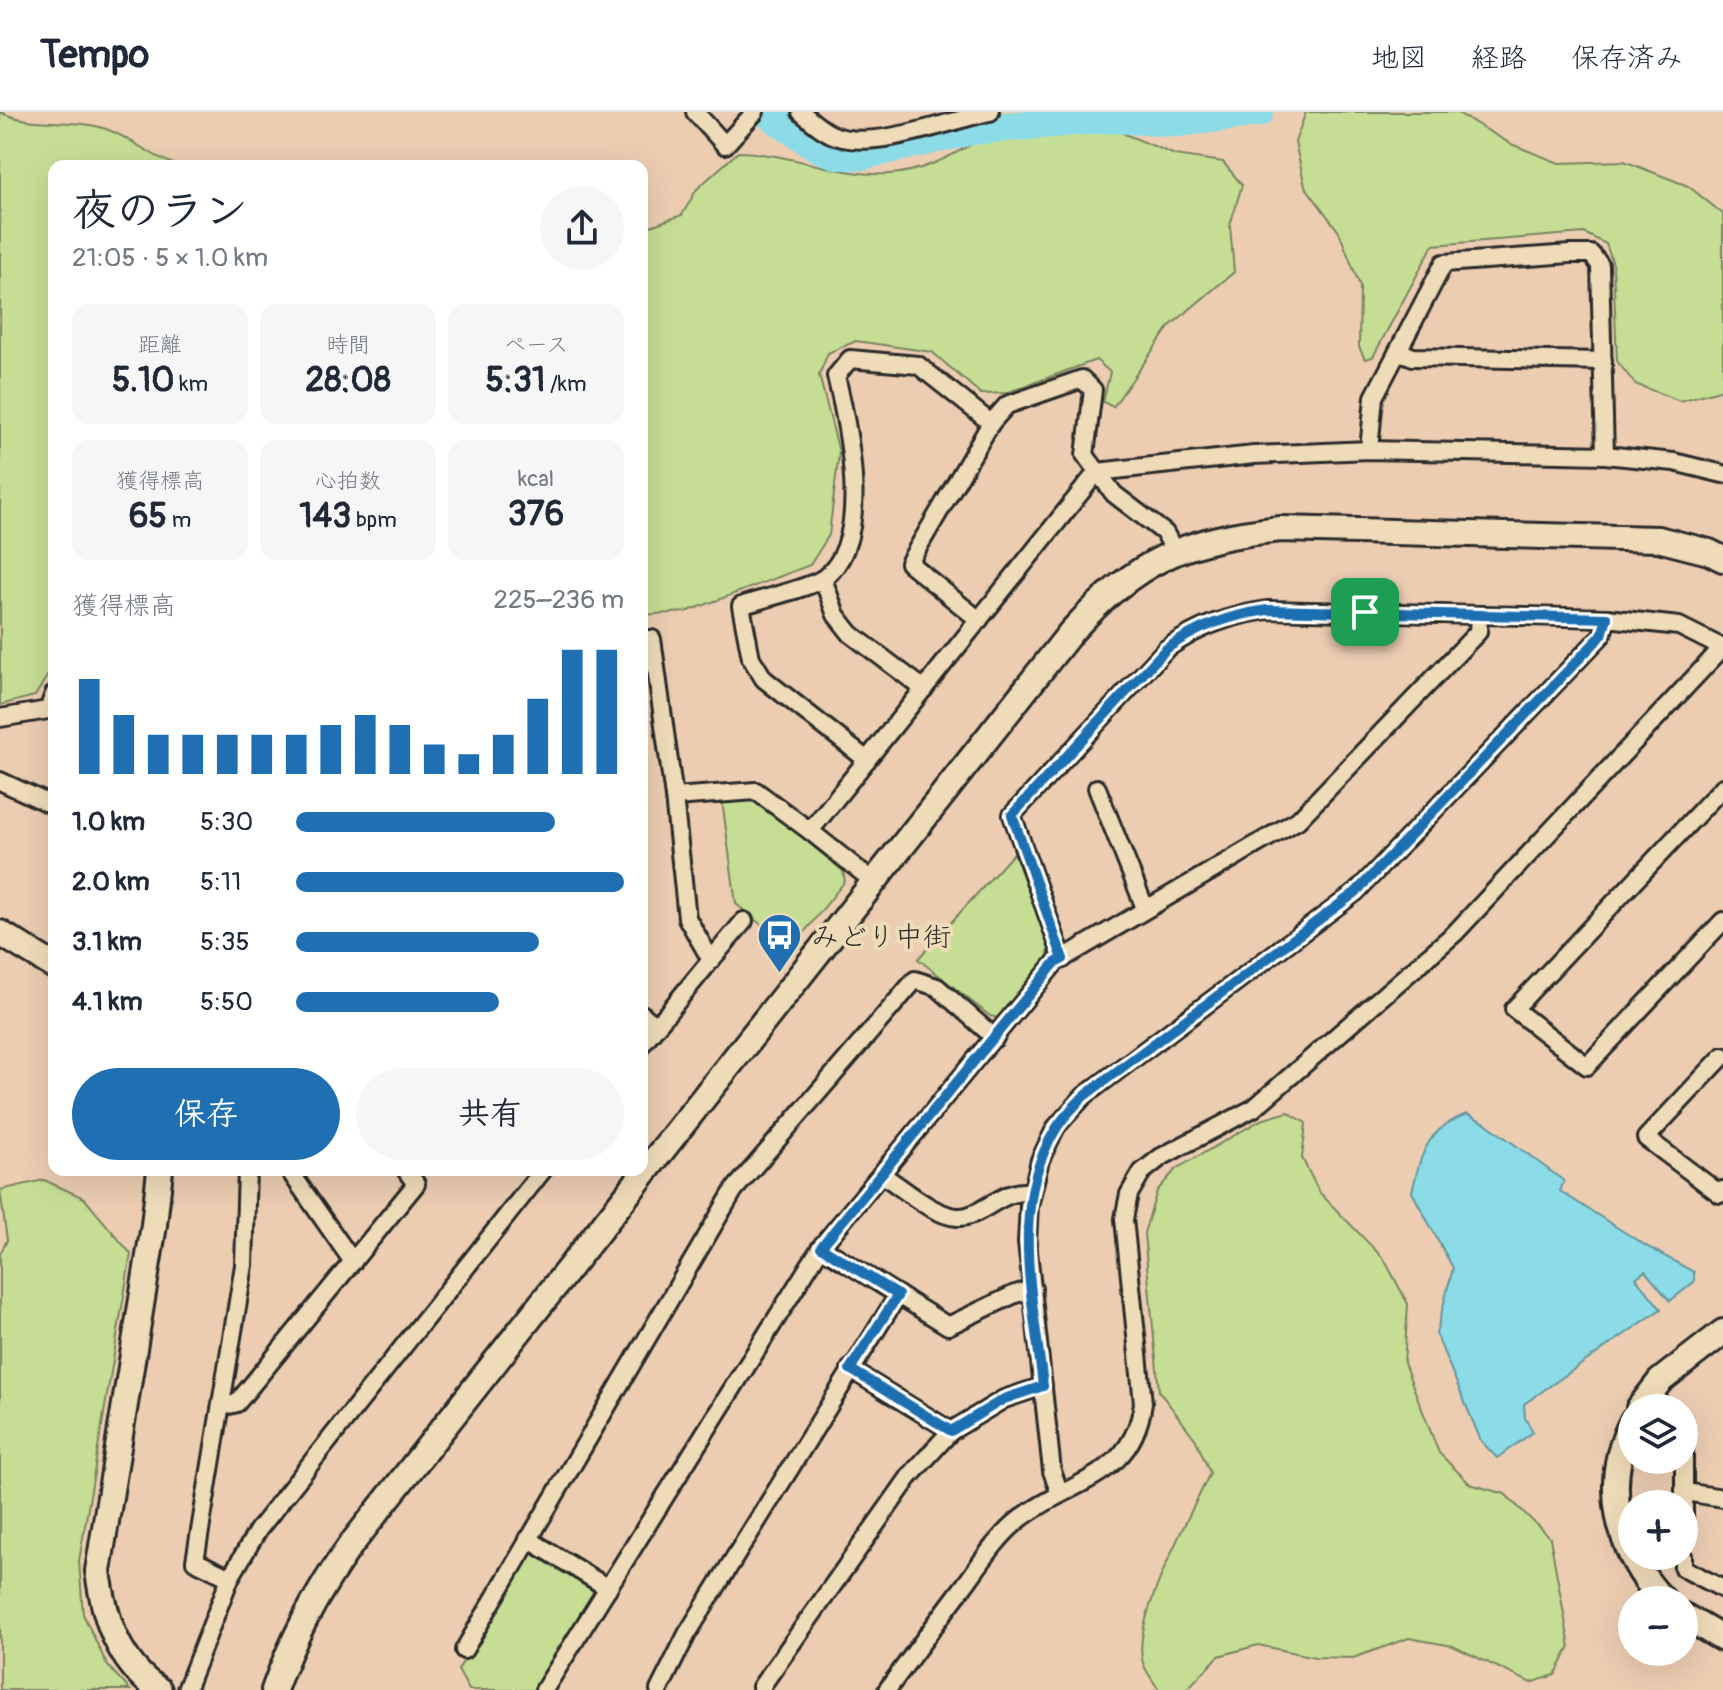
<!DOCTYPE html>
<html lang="ja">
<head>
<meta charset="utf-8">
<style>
	:root { --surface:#fff; --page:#f6f6f7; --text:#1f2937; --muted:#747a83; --line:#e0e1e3; --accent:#1f6fb2 }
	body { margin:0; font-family:Pangolin,"Klee One",sans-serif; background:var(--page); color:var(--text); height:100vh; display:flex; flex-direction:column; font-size:30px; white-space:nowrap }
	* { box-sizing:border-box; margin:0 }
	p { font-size:26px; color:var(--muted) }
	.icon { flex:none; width:44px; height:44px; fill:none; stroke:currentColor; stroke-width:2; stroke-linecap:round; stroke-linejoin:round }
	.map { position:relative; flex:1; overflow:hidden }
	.panel { position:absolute; left:48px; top:48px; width:600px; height:1016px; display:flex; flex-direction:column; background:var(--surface); border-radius:16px; box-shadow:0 8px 32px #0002 }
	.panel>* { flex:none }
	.buttons { position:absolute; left:1618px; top:1282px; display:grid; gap:16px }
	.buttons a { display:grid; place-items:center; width:80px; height:80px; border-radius:50%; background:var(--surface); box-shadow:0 8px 32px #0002; font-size:40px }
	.pin { position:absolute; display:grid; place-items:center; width:68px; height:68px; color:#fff; margin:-34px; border-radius:16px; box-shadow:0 4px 12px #0006 }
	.round { display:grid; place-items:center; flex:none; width:84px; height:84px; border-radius:42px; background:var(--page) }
	.headline { display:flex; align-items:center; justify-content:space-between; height:136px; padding:0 24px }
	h1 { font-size:44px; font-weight:700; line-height:60px }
	.metrics { display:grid; grid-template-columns:repeat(3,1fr); gap:12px; height:136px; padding:8px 24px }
	.metrics div { display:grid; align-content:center; border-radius:16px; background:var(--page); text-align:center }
	.metrics b { font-size:34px; font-weight:700 }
	.metrics small { font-size:22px; font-weight:400 }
	.metrics p { font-size:22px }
	.chart { height:224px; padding:16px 24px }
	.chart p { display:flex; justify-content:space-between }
	.chart svg { width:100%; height:144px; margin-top:8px; stroke:var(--accent); stroke-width:6 }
	.cta { display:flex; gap:16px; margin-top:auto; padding:16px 24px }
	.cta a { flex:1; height:92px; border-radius:48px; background:var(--accent); color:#fff; font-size:32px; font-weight:700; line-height:92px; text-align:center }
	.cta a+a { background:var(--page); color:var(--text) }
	ul { padding:0 24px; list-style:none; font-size:26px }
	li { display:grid; grid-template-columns:128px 96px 1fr; align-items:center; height:60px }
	li i { height:20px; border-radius:10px; background:var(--accent) }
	header { display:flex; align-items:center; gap:48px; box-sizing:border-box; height:112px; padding:0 40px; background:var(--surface); border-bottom:2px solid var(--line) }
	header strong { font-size:38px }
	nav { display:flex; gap:44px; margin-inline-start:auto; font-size:28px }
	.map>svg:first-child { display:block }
</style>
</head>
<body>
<header>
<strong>Tempo</strong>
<nav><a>地図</a><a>経路</a><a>保存済み</a></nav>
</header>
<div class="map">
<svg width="1723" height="1578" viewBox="0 0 1723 1578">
	<rect width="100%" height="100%" fill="#eccdb2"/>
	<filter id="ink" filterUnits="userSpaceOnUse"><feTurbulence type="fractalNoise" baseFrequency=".0125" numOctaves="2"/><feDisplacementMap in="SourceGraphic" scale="16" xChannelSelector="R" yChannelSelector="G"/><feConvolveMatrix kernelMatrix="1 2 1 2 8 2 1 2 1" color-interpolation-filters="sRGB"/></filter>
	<g filter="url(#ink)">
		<g fill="#c6de94" stroke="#788460" stroke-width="2">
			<path d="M 0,0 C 33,16 71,5 106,17 C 132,26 152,46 179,54 L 54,54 L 54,553 L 35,584 L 0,593 Z"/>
			<polygon points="1306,0 1456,0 1511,32 1559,51 1624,49 1688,74 1723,102 1723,277 1680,289 1635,272 1617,249 1613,152 1606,132 1584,121 1433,133 1373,245 1365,247 1359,235 1360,174 1339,120 1305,74 1295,30"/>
			<path d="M 1082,4 L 1175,43 L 1223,50 L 1242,73 L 1230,113 L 1234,160 L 1170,214 L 1113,295 L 1103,290 L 1110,260 L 1096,248 L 1006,281 L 981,282 L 932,240 L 856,229 L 828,241 L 819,263 L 839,340 L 829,423 L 810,453 L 686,500 L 642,503 L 642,117 L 682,103 L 697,77 L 738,40 C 791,41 838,65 890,62 C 939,59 977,25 1020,7 C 1037,1 1064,5 1082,4 Z"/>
			<polygon points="755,686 843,759 845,769 791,837 736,792 722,688"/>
			<polygon points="1014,741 1049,835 1046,855 1002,907 990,904 918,847"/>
			<path d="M 1288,1000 L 1306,1011 L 1302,1046 L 1319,1080 L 1384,1147 L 1408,1192 L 1404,1251 L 1439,1341 L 1470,1372 L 1505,1382 L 1550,1426 L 1570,1535 L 1555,1563 L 1531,1571 L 1453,1534 L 1409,1526 L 1353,1546 L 1315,1545 L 1258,1533 L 1219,1544 L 1186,1578 L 1159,1578 C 1154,1570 1146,1560 1143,1551 C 1130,1510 1191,1402 1210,1361 L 1196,1328 L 1159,1279 L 1144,1121 L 1157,1079 L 1176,1057 L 1261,1008 Z"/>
			<polygon points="44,1068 84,1086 131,1142 79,1449 83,1502 107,1553 130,1578 0,1578 0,1142 7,1128 0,1078"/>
			<polygon points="530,1437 589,1470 595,1485 535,1578 469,1578 458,1558"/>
		</g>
		<path fill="#8cdce8" stroke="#65959c" stroke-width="2" d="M 1467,1002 L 1484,1010 L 1564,1069 L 1560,1079 L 1646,1134 L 1694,1160 L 1694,1170 L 1670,1189 L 1645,1159 L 1636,1166 L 1661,1197 L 1524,1292 L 1525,1306 L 1533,1320 L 1497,1346 L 1481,1329 L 1436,1222 L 1453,1156 L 1412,1080 C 1421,1042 1426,1017 1467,1002 Z"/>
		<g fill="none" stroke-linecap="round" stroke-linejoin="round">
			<polyline stroke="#8cdce8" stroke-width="30" points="766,0 817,35 838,43 862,43 972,18 1110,6 1178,10 1259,0"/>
			<defs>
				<g id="street">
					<polyline points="695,0 725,33 755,0"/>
					<path d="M 801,0 C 810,8 820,17 831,22 C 869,41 950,8 990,0"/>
					<polyline points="1398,239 1413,245 1603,249"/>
					<polyline points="1369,338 1374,285 1444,151 1570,142 1591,142 1600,153 1605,343"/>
					<polyline points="823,467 836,503 851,522 924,577"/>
					<polyline points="979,508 909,451 991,311 1007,293 1082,267 1093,278 1085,343 1114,382 1165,421 1175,440"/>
					<polyline points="642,527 652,527 674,685"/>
					<polyline points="0,606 48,598 54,582"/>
					<path d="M 867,648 L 764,567 L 751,546 L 741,494 C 760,487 810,476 824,466 C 874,429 848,314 836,264 L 850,247 L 918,253 L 991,311"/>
					<polyline points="0,669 54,694"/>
					<polyline points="1723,675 1514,897 1587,954 1723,809"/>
					<polyline points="1097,676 1145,796"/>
					<polyline points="810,719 874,770"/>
					<path d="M 1063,847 L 1012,703 L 1166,537 C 1199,514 1228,504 1267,498 L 1607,506 L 1679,514 L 1723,536"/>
					<polyline points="711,848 744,809"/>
					<polyline points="642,902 656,914"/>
					<polyline points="642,932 711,848 687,806 674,685 756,679 810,719 1097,360 1254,343 1369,338 1605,343 1674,350 1723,362"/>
					<polyline points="1723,944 1646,1026 1720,1082 1723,1078"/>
					<polyline points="289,1058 353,1150"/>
					<path d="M 881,1062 C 902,1075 932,1103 957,1105 C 981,1107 1001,1076 1031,1080"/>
					<polyline points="821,1135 948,1214 1015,1182 1033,1177"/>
					<polyline points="850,1257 951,1319"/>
					<polyline points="221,1295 237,1291 416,1072 406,1058"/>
					<polyline points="1684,1336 1684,1409"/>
					<polyline points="1685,1380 1723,1386"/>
					<polyline points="1060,1382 1052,1359 1027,1130 1029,1094 1040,1048 1056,1015 1084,984 1356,780 1602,523 1607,506"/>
					<polyline points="528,1427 608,1476"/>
					<polyline points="1683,1444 1683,1456 1723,1477"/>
					<polyline points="230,1466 195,1449 244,1153 247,1058"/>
					<polyline points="464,1538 734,1078 915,868 937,875 995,926"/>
					<polyline points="186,1578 230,1466 258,1418 543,1058"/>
					<polyline points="544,1578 821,1135 1055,851 1298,708 1478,520 1479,503"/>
					<polyline points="659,1578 687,1522 898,1183"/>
					<polyline points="762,1578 761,1575 910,1364 951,1319 1004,1287 1043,1274"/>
					<path d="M 887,1578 C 913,1543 938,1508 964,1474 C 981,1451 997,1425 1020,1407 C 1071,1367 1133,1367 1143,1291 L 1124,1107 L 1129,1082 L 1142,1060 L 1161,1045 L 1254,996 L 1455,821 L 1723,535"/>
				</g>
				<g id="secondary">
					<polyline points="0,821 54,854"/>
					<polyline points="1639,1296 1660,1269 1723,1220"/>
					<path d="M 1632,1310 C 1601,1371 1617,1440 1663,1488"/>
					<polyline points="1684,1504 1723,1527"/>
					<path d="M 159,1578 C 118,1551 104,1505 98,1459 L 154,1113 L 160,1058"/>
					<path d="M 274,1578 C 293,1525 317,1480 350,1434 L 1071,520 C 1137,448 1184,427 1281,417 L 1658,427 L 1709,440 L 1723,447"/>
				</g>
			</defs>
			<use href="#street" stroke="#2b2b2b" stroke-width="22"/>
			<use href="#secondary" stroke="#2b2b2b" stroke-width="30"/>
			<use href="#street" stroke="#eedbb8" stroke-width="16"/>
			<use href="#secondary" stroke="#eedbb8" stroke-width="24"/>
		</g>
	</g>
	<g fill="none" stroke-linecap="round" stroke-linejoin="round" filter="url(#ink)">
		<defs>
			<path id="route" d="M 1267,498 L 1607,506 L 1602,523 L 1356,780 L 1084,984 C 1074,995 1063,1005 1056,1017 C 1008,1093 1034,1191 1043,1274 L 1004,1287 L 951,1319 L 850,1257 L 898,1183 L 821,1135 L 1055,851 L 1063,847 L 1012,703 L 1166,537 C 1199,514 1228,504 1267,498 Z"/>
		</defs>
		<use href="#route" stroke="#fff" stroke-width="16"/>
		<use href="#route" stroke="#1f6fb2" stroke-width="10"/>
	</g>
	<defs>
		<symbol id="bus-pin" viewBox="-11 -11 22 30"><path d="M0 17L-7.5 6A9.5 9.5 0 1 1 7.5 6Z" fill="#1f6fb2" stroke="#eedbb8"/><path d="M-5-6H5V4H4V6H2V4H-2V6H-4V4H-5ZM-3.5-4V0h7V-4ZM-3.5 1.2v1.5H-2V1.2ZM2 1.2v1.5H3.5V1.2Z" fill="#fff"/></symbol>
	</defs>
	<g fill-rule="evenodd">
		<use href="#bus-pin" x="754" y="798" width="51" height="69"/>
	</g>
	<g text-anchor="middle" stroke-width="8" stroke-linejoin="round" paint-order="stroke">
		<g font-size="28" fill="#2b2b2b" stroke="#eedbb8" text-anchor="start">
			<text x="811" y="834">みどり中街</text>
		</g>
	</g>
</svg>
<div class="buttons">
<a><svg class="icon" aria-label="layers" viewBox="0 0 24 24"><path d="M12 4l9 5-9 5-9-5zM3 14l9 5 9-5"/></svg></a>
<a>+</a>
<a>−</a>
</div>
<div class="pin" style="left:1365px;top:500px;background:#1e9e55"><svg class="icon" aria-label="arrive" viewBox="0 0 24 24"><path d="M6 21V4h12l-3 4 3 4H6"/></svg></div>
<section class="panel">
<div class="headline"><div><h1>夜のラン</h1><p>21:05 · 5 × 1.0 km</p></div><a class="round"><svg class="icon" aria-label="share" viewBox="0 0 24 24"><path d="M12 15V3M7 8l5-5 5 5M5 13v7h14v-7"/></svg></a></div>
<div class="metrics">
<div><p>距離</p><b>5.10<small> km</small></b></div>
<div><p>時間</p><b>28:08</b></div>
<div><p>ペース</p><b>5:31<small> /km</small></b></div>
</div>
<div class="metrics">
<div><p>獲得標高</p><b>65<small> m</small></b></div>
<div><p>心拍数</p><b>143<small> bpm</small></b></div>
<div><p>kcal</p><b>376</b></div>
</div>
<div class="chart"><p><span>獲得標高</span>225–236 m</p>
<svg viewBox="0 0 160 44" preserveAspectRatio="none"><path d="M5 44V15M15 44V26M25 44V32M35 44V32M45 44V32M55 44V32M65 44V32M75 44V29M85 44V26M95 44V29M105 44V35M115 44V38M125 44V32M135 44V21M145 44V6M155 44V6"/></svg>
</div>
<ul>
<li><b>1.0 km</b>5:30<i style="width:79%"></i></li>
<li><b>2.0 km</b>5:11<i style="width:100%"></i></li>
<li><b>3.1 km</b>5:35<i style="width:74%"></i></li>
<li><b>4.1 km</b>5:50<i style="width:62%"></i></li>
</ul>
<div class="cta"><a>保存</a><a>共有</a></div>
</section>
</div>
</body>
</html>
